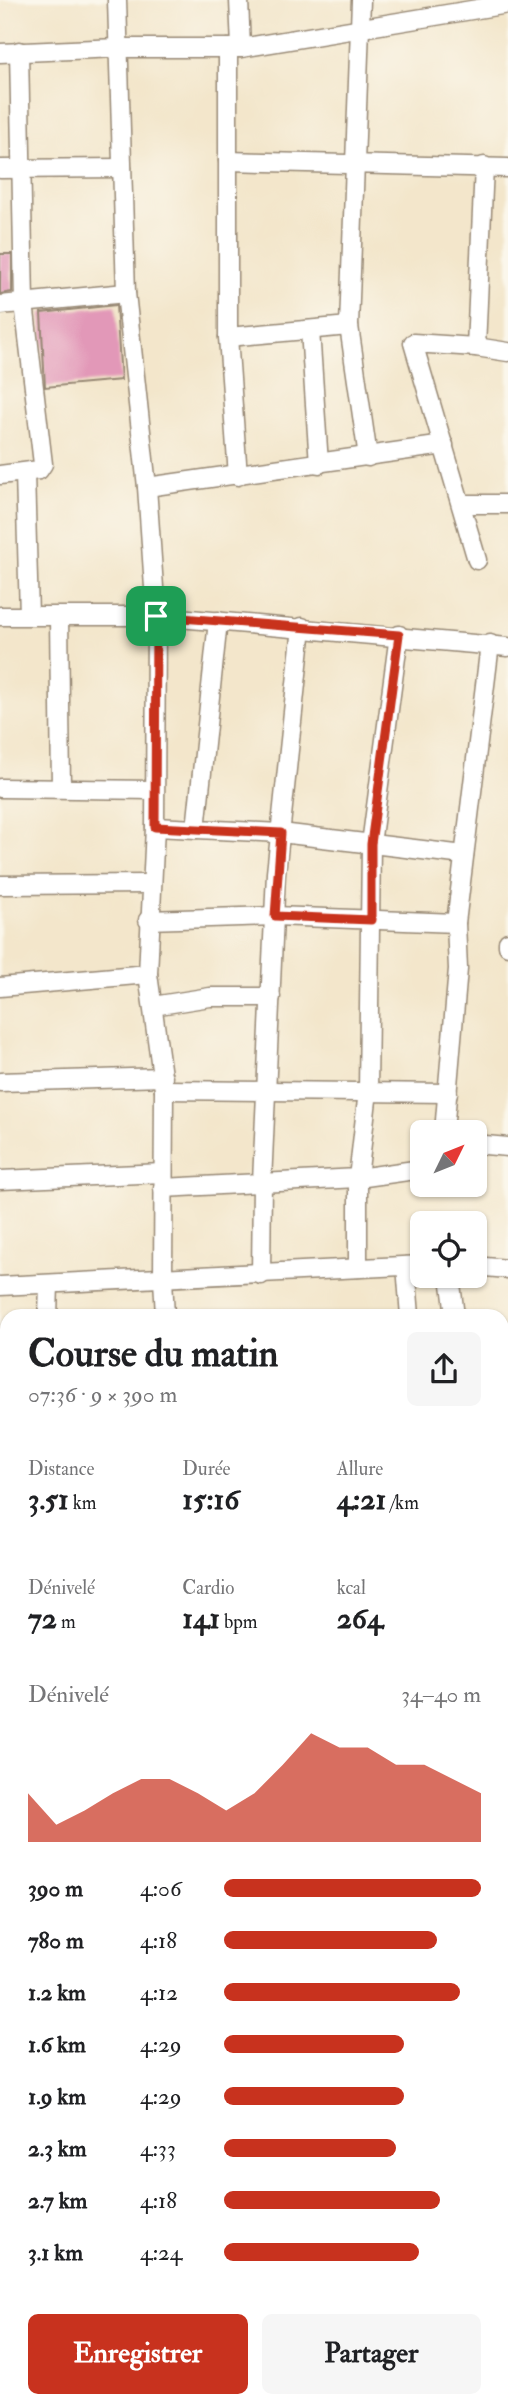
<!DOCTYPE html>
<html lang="fr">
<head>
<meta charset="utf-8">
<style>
	:root { --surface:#fff; --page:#f6f6f6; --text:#202124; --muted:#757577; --accent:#c8321e }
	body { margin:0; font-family:"IM FELL Double Pica",serif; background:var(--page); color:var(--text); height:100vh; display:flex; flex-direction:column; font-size:26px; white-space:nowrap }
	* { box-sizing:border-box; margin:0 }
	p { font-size:23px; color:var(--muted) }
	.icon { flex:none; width:38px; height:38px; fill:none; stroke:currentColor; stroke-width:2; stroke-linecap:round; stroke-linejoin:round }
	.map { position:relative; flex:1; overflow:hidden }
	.side { position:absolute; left:0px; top:1309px; width:509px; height:1099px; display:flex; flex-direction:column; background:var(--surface); border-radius:21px 21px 0 0; box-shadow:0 2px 5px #0004 }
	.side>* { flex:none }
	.needle { width:46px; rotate:47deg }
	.buttons { position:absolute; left:410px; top:1120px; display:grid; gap:14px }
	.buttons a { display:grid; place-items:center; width:77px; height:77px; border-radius:10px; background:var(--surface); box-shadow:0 2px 5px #0004; font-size:35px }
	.pin { position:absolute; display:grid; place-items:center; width:60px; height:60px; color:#fff; margin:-30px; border-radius:14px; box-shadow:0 4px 10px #0006 }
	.round { display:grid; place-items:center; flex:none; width:74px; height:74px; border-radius:10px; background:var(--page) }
	.headline { display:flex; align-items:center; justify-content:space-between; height:119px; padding:0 28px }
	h1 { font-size:38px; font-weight:800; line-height:52px }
	.figures { display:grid; grid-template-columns:repeat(3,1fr); gap:10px; height:119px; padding:7px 28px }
	.figures div { display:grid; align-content:center }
	.figures b { font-size:30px; font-weight:800 }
	.figures small { font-size:19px; font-weight:400 }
	.figures p { font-size:19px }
	.chart { height:196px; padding:14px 28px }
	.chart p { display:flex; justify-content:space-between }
	.chart svg { width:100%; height:126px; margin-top:7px; fill:var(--accent); opacity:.7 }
	.cta { display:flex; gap:14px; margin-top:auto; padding:14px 28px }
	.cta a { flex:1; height:80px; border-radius:10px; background:var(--accent); color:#fff; font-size:28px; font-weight:800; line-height:80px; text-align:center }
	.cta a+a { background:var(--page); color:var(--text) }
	ul { padding:0 28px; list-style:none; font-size:23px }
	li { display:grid; grid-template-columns:112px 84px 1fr; align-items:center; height:52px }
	li i { height:18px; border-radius:9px; background:var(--accent) }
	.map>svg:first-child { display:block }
</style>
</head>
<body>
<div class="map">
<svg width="508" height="2408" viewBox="0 0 508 2408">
	<rect width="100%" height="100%" fill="#fbf7ec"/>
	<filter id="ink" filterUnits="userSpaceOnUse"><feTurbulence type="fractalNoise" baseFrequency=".0143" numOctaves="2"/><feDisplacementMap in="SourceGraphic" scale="14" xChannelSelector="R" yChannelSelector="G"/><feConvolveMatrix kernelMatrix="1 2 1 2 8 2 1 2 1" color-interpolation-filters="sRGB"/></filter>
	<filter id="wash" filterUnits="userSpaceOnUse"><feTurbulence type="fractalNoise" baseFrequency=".00686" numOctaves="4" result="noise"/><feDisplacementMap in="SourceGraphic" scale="28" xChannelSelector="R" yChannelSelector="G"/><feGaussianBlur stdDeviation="1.57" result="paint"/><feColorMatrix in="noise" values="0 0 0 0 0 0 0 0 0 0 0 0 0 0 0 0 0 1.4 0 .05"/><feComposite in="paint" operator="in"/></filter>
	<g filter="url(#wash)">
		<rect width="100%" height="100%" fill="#f3e6cb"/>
		<g id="blocks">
			<g fill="#e298b8">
				<polygon points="0,254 12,254 12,292 0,294"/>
				<polygon points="116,305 121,380 45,387 41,313"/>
			</g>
		</g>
	</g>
	<g filter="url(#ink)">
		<use href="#blocks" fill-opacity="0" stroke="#978874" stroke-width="2"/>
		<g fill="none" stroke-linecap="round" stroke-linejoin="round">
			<defs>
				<g id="street">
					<polyline points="117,0 126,293 147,487 156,616 155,827 148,974 164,1090 163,1279 165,1316"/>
					<polyline points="239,0 241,48"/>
					<polyline points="228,48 228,337 238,476"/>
					<polyline points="0,53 118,48 241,48 508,4"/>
					<polyline points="228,161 508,168"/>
					<polyline points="0,169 122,168"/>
					<polyline points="0,305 126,293"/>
					<polyline points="349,326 368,457"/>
					<polyline points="310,330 319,464"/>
					<polyline points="228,337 349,326 361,0"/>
					<polyline points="476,347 484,166"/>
					<polyline points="25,473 29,615"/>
					<polyline points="0,475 39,470 43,464 24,303 19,51"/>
					<polyline points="147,487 444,445"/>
					<polyline points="461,504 508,504"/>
					<polyline points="477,560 413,343 476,347 508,352"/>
					<polyline points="0,616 156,616 508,647"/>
					<polyline points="59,617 61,788"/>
					<polyline points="0,788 153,790"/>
					<polyline points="155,827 281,833 464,855"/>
					<polyline points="196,829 218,621"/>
					<polyline points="0,885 151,884"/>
					<polyline points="148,920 275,916 456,923"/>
					<polyline points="508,946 508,942"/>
					<polyline points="0,987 148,974"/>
					<polyline points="153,1006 210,997 271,997"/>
					<polyline points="0,1082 163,1077"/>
					<polyline points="164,1090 448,1093"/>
					<polyline points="444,1132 458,969 456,923 490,644"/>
					<polyline points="474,1144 508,1147"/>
					<polyline points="0,1180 163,1173"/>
					<polyline points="163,1188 358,1178 422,1169"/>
					<polyline points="406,1266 410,1316"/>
					<polyline points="474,1266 508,1269"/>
					<polyline points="358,1268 358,1178 368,1091 371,844 399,635"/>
					<polyline points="261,1275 262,1182 276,873 302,627"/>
					<polyline points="450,1276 455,1316"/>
					<polyline points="0,1286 422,1265"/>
					<polyline points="48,1316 49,1284"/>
					<polyline points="0,1478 7,1477"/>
					<polyline points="502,1523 508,1522"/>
					<polyline points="0,1577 7,1576"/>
					<polyline points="502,1628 508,1658"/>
					<polyline points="0,1680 7,1678"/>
					<polyline points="0,1789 7,1788"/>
					<polyline points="502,1795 508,1794"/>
					<polyline points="0,1879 7,1879"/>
					<polyline points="502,1894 508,1894"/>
					<polyline points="0,1978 7,1977"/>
					<polyline points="502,1988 508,1987"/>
					<polyline points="0,2069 7,2068"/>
					<polyline points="502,2084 508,2083"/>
					<polyline points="502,2164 508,2163"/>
					<polyline points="0,2284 7,2283"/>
					<polyline points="0,2368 7,2367"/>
					<polyline points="195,2401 196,2408"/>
					<polyline points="315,2408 339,2401"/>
				</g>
			</defs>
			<use href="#street" stroke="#978874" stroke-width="21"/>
			<use href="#street" stroke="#fff" stroke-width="18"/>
		</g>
	</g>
	<g fill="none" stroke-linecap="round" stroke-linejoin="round" filter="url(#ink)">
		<defs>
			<polygon id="route" points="156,616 399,635 371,844 371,920 275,916 281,833 155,827"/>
		</defs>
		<use href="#route" stroke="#fff" stroke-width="14"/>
		<use href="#route" stroke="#c8321e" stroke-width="9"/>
	</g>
</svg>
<div class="buttons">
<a><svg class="needle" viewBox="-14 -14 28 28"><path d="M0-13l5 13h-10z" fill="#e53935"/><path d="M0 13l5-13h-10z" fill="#757577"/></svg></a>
<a><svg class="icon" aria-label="locate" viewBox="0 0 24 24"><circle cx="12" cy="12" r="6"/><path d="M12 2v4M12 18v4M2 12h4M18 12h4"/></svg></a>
</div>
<div class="pin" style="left:156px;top:616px;background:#1e9e55"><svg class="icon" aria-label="arrive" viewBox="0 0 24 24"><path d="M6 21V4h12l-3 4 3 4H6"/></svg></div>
<section class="side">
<div class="headline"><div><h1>Course du matin</h1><p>07:36 · 9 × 390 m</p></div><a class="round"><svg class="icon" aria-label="share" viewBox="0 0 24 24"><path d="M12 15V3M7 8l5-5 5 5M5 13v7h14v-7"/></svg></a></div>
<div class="figures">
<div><p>Distance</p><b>3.51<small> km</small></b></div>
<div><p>Durée</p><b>15:16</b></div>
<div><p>Allure</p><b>4:21<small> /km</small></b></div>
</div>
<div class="figures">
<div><p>Dénivelé</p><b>72<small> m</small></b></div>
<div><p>Cardio</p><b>141<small> bpm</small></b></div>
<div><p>kcal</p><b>264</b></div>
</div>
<div class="chart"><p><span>Dénivelé</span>34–40 m</p>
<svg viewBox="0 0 160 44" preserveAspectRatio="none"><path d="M0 44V27L10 38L20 33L30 27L40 22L50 22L60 27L70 33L80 27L90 17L100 6L110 11L120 11L130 17L140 17L150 22L160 27V44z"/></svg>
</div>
<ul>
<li><b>390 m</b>4:06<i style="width:100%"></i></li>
<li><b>780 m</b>4:18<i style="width:83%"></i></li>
<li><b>1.2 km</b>4:12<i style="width:92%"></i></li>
<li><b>1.6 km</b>4:29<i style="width:70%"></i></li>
<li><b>1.9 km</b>4:29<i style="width:70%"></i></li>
<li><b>2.3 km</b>4:33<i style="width:67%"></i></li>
<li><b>2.7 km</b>4:18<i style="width:84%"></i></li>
<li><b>3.1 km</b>4:24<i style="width:76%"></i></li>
</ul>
<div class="cta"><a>Enregistrer</a><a>Partager</a></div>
</section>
</div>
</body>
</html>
